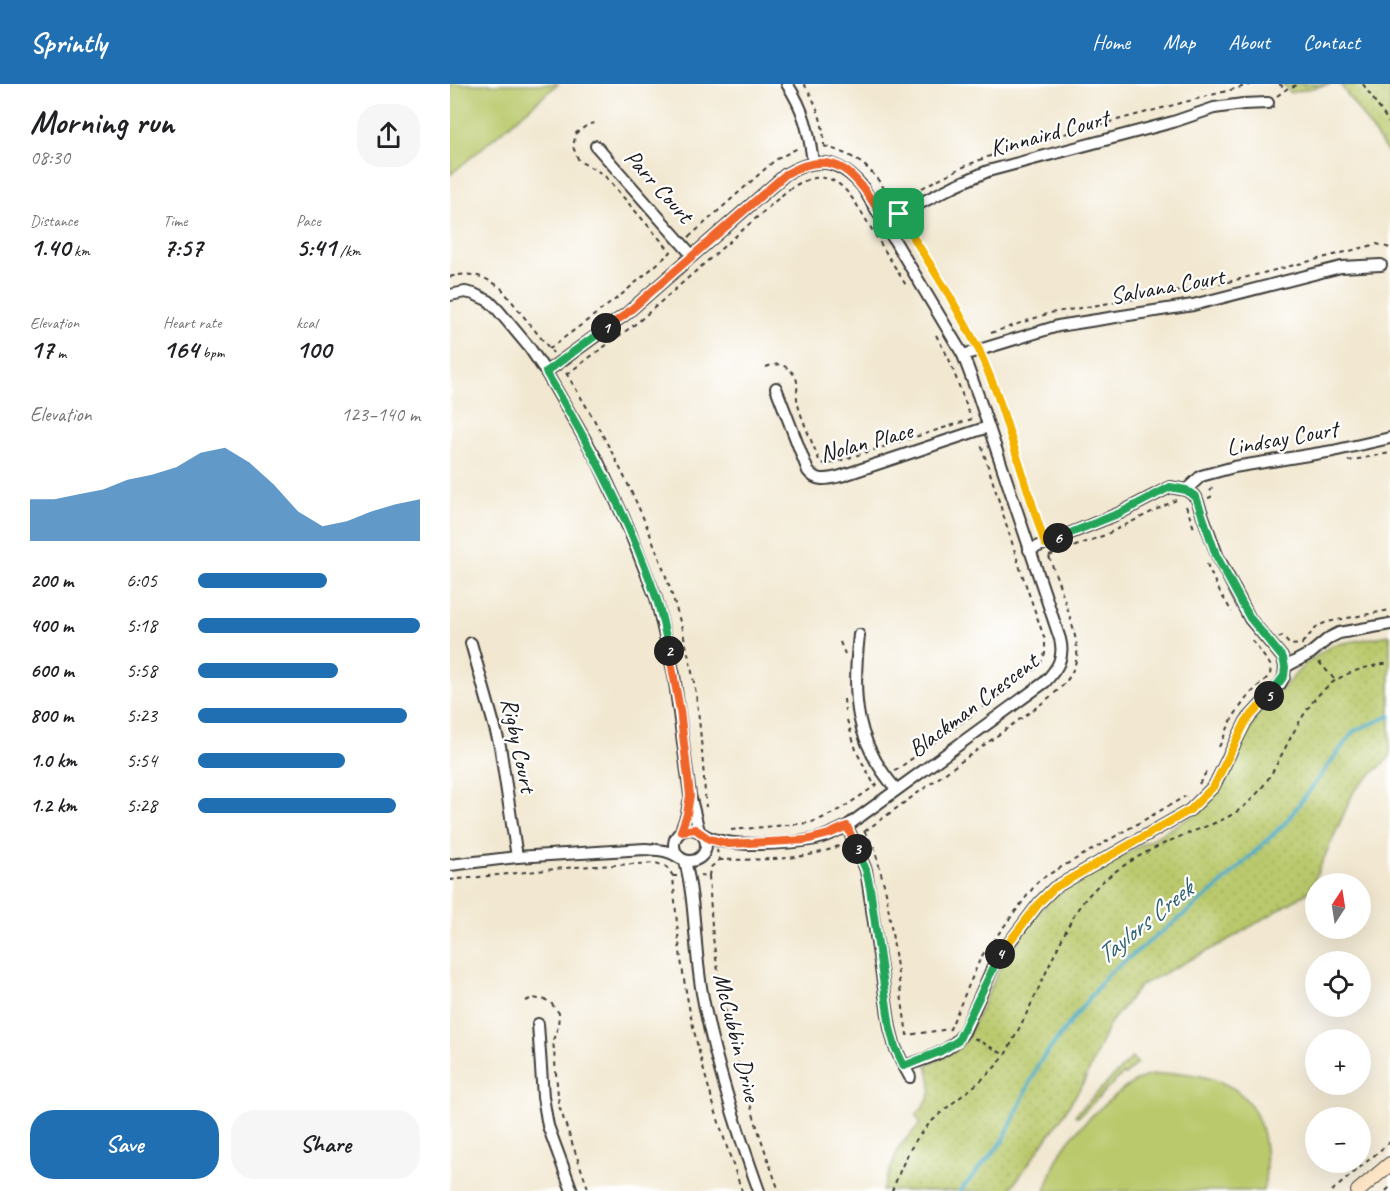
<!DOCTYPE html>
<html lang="en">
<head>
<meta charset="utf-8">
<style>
	:root { --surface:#fff; --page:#f6f6f6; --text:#202124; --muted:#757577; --accent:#1f6fb2 }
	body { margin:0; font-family:Caveat,sans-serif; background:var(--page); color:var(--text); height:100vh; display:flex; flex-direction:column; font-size:22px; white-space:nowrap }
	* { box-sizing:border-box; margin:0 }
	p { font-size:20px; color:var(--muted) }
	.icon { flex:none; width:33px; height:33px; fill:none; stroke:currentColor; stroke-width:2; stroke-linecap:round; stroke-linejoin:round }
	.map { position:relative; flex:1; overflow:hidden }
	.drawer { display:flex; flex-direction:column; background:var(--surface); width:450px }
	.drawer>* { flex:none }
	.needle { width:39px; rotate:12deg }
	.fabs { position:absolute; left:855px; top:789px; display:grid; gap:12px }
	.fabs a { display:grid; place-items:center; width:66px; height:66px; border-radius:50%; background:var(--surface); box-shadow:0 6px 24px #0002; font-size:30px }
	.pin { position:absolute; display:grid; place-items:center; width:51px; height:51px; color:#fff; margin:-26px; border-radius:12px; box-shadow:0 3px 9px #0006 }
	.km { position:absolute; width:30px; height:30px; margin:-15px; border-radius:50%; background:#222; color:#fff; font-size:16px; line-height:30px; text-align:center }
	.round { display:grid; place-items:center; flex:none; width:63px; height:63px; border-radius:24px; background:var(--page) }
	.headline { display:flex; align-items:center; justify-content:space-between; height:102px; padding:0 30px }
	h1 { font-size:33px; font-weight:700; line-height:45px }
	.figures { display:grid; grid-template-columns:repeat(3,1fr); gap:9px; height:102px; padding:6px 30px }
	.figures div { display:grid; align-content:center }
	.figures b { font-size:26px; font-weight:700 }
	.figures small { font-size:16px; font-weight:400 }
	.figures p { font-size:16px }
	.chart { height:168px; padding:12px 30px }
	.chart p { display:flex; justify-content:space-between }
	.chart svg { width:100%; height:108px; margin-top:6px; fill:var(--accent); opacity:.7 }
	.primary-button { display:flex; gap:12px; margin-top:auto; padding:12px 30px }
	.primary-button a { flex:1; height:69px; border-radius:24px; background:var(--accent); color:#fff; font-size:24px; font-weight:700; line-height:69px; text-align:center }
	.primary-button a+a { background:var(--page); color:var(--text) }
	ul { padding:0 30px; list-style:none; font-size:20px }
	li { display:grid; grid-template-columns:96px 72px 1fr; align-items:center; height:45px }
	li i { height:15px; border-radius:8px; background:var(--accent) }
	header { display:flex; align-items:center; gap:36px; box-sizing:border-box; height:84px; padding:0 30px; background:var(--accent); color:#fff }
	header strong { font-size:28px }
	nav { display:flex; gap:33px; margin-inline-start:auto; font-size:21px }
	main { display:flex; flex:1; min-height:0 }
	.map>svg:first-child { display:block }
</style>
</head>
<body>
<header>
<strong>Sprintly</strong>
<nav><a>Home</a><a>Map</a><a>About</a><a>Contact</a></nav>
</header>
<main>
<section class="drawer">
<div class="headline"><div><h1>Morning run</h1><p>08:30</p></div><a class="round"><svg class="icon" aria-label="share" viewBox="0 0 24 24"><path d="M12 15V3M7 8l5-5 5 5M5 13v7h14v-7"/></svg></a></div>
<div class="figures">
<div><p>Distance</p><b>1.40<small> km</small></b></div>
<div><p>Time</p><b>7:57</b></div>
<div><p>Pace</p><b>5:41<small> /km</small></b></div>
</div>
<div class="figures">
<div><p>Elevation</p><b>17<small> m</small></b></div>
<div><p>Heart rate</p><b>164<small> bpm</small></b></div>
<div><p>kcal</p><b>100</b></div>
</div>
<div class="chart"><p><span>Elevation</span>123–140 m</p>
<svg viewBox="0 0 160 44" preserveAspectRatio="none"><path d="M0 44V27L10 27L20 25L30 23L40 19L50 17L60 14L70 8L80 6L90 12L100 21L110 32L120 38L130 36L140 32L150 29L160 27V44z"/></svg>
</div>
<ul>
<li><b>200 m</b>6:05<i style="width:58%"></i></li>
<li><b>400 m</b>5:18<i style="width:100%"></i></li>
<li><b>600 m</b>5:58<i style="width:63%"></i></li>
<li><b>800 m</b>5:23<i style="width:94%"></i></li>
<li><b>1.0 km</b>5:54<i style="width:66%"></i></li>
<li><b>1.2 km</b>5:28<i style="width:89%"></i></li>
</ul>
<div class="primary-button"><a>Save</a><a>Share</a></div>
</section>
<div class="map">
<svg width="940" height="1107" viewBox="0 0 940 1107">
	<defs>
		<pattern id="park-dots" width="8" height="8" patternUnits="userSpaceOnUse" patternTransform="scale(1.5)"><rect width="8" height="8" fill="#bac96c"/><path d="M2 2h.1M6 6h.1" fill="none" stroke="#9fac5d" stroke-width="1.8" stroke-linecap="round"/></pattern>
	</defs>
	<rect width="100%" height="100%" fill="#fff"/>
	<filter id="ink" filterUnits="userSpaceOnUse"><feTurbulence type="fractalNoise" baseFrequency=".0167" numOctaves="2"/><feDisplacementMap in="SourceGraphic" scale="12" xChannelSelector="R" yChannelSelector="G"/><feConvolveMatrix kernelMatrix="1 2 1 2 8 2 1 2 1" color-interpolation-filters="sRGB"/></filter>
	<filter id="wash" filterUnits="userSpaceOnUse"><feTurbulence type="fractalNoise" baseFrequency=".008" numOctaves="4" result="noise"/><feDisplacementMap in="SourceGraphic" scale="24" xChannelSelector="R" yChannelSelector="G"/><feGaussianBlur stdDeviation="1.35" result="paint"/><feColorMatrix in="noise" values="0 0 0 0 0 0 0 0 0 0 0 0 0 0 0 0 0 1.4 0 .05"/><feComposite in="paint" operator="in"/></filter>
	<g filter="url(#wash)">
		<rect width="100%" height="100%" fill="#f2e8d1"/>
		<g fill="#bac96c" stroke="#6b7244" stroke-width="1.5">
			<polygon points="0,0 108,0 0,91"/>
			<polygon points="682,974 687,979 675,991 673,990 628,1033 625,1031"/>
			<path d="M 731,989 C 780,994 810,1012 815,1065 C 816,1079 817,1093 813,1107 L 595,1107 C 600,1094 604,1080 611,1068 C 624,1046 673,999 698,992 C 709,990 720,990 731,989 Z"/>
		</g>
		<g fill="url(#park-dots)" stroke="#6b7244" stroke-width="1.5">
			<polygon points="833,0 881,0 840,9"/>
			<polygon points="890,0 940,0 940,72"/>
			<path d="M 940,551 L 940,673 L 904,707 L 859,808 L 771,860 L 691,901 L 660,939 L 634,998 L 610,1036 L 559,1107 L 432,1107 L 449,1063 L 470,1040 L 466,1031 C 484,1014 483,1003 477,981 L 507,966 L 515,958 L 553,878 L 591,825 L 602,814 L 616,804 L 746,730 L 758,720 L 775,697 L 807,632 L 855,580 L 882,561 Z"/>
		</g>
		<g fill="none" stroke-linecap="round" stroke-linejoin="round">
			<polyline stroke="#46abc6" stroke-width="4" points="510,1107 553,1057 589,979 657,891 765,806 835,739 904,647 940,632"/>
		</g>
	</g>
	<g filter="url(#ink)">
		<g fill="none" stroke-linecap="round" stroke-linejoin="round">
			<defs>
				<g id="street">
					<path d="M 337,0 C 354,25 359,48 363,78"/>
					<polyline points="146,62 241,170"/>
					<polyline points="435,137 506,101 538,87 723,38 764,24 793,20 818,19"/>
					<polyline points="0,211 15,208 24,210 39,217 48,226 79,263 96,288 148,378 178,443 206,514 224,591 240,711 249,747"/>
					<polyline points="513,271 608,242 743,221 891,183 931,181"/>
					<path d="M 96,288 L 176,230 L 336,90 C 367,72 388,75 412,102 L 513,271 L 528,311 L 610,555 C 615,574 607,585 595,598 L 397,742 C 387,747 377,752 366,755 C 340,760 274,765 253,750"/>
					<path d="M 326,304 L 358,387 C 367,399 378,395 391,392 L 538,343"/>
					<polyline points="736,406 751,392 784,383 883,367 940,354"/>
					<path d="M 409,551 C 402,612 404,657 446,705"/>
					<polyline points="21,559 50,662 67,773"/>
					<polyline points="835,583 861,569 879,554 889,549 940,540"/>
					<path d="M 397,742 L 416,786 L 440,944 L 445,963 L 454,982 C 476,975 501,968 514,948 L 546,876 L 590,818 L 604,804 L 740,726 L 764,702 L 796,637 L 830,600 L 834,593 L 835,583 L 833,574 L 800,535 L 767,471 L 746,413 L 736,406 L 720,403 L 670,429 L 579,466"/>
					<circle cx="240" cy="761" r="16"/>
					<polyline points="231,747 237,730 239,718"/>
					<path d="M 235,777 C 246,820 244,865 252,909 C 264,975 286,1043 309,1107"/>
					<path d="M 0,781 L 67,773 L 195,765 C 209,766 219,766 230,774"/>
					<polyline points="88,940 93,1013 98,1042 122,1107"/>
					<polyline points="454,982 460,993"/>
				</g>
				<polyline id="secondary" points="908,1107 940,1080"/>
			</defs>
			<use href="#street" stroke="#3c3b37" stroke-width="14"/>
			<use href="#secondary" stroke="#3c3b37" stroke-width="16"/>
			<g stroke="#3c3b37" stroke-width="2" stroke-dasharray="4.5 4.5" stroke-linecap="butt">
				<path d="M 354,0 C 366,18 374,39 374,61"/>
				<polyline points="829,0 837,5"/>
				<polyline points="913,0 940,40"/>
				<polyline points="827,12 838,4 850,0"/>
				<path d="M 374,62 C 413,74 424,86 444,121"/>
				<path d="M 472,104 C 502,87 532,74 565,63 L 803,0"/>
				<polyline points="455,139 524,255"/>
				<polyline points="239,153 325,76 348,64"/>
				<path d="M 0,193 C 19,187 35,192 51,204 L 103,269"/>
				<polyline points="541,249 600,229 766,201 927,160 940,164"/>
				<polyline points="486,251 499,275 521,334"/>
				<polyline points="99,265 170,212 221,168 153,90 129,77 123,63 126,49 139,40 147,39"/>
				<polyline points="533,277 547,310 591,448"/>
				<path d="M 316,283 C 327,278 338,281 344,291 C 350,299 346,306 347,314 C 347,326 364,362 369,376 L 376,381 L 522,335"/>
				<path d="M 116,289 C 177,386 225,490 245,604 C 251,643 253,683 256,723"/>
				<path d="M 117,290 L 188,238 L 338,106 C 384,75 399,108 421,144 C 433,164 445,183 457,203"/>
				<polyline points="898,377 940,369"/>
				<polyline points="758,414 761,413 760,408 763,401"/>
				<polyline points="736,422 745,447"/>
				<polyline points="599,472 655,451 726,416"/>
				<polyline points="757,480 768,505 782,528"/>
				<polyline points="829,554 832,552 840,561 853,560"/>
				<polyline points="390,558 395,570"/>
				<polyline points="852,559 868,542 877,538 940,526"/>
				<polyline points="869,578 885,596"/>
				<polyline points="394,615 395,627"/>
				<polyline points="397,636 407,669 425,702"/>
				<polyline points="769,663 783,633 798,612 820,591 821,582 801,555"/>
				<polyline points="445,687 584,586 591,579 595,569 595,556 570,484 531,360"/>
				<polyline points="749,700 757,687"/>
				<path d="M 281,746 L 359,739 C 385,731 406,715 429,699"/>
				<polyline points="414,747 424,763 436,808 457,951 500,945 531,873 589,796 736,712"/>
				<path d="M 415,747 L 591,620 C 602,611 614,603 621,590 C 623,586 626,578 627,573 C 630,553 606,492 598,470"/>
				<path d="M 269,776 C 309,775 356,778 393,760"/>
				<path d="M 250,791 L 259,792 C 261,819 261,847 266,874 C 278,953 302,1032 329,1107"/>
				<path d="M 227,792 L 223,792 C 226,830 229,869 236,907 C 248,975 269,1042 292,1107"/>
				<polyline points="259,792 260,784 269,776 267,766"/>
				<polyline points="0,796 125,783 206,779 217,783 223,792"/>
				<polyline points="76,917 82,914 96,916 101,919 109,929 108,943 103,956 109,1022 139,1107"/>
				<polyline points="524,954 555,971"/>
				<path d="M 442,1107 C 450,1087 458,1065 472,1048 C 496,1019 532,1002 555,971 C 574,937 590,901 607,865 C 615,849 622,832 633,818 C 659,785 701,764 739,749 C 766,738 780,736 802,715 C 815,702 824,686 832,670 C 861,615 874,588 940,579"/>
				<polyline points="882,1107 940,1058"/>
				<polyline points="936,1107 940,1103"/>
			</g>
			<use href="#street" stroke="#fff" stroke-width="10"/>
			<use href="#secondary" stroke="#fde5c5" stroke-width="14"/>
		</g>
	</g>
	<g fill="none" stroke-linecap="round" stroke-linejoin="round" filter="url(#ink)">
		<defs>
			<path id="split-1" d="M 156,244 L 176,230 L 336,90 C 389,59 409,96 435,137 L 449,130"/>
			<path id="split-2" d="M 156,244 L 96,288 C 139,360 179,434 206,513 C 212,530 215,549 219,567"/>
			<polyline id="split-3" points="219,567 230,626 240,711 237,730 231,747 245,745 259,755 279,760 356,756 379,750 397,742 407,765"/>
			<polyline id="split-4" points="407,765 416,786 420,804 440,944 445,963 454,982 489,968 508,957 550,870"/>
			<polyline id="split-5" points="550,870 590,818 604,804 740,726 764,702 796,637 819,612"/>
			<polyline id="split-6" points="608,454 670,429 720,403 736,406 746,413 766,471 800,534 833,574 835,583 834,592 819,612"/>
			<polyline id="split-7" points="449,130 499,211 529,266 547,310 595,460 608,454"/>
		</defs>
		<use href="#split-1" stroke="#fff" stroke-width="12"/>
		<use href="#split-2" stroke="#fff" stroke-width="12"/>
		<use href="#split-3" stroke="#fff" stroke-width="12"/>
		<use href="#split-4" stroke="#fff" stroke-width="12"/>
		<use href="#split-5" stroke="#fff" stroke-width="12"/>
		<use href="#split-6" stroke="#fff" stroke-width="12"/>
		<use href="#split-7" stroke="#fff" stroke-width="12"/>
		<use href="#split-1" stroke="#f0652b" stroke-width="8"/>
		<use href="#split-2" stroke="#22a559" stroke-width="8"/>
		<use href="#split-3" stroke="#f0652b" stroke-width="8"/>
		<use href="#split-4" stroke="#22a559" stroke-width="8"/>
		<use href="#split-5" stroke="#f5b400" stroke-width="8"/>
		<use href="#split-6" stroke="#22a559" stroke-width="8"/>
		<use href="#split-7" stroke="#f5b400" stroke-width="8"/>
	</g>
	<g text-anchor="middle" stroke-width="4.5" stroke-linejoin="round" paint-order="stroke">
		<g font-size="24" fill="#1c1c1c" stroke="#fff">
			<text transform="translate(599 49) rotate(-15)" y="8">Kinnaird Court</text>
			<text transform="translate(209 102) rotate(48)" y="8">Parr Court</text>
			<text transform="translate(717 202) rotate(-10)" y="8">Salvana Court</text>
			<text transform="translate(832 354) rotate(-10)" y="8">Lindsay Court</text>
			<text transform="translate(416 358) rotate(-15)" y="8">Nolan Place</text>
			<text transform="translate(523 621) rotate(-37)" y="8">Blackman Crescent</text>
			<text transform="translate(69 661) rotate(78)" y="8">Rigby Court</text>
			<text transform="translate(287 953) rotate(76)" y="8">McCubbin Drive</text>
		</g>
		<g font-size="26" font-style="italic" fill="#316471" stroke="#fff">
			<text transform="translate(694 838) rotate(-39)" y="9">Taylors Creek</text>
		</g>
	</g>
</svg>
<div class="fabs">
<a><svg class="needle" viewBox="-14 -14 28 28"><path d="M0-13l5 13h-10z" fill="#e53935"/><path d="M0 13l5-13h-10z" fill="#757577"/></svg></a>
<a><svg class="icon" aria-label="locate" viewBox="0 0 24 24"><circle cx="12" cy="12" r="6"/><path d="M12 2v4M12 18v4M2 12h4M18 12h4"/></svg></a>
<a>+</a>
<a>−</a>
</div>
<div class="pin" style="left:449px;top:130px;background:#1e9e55"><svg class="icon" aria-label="arrive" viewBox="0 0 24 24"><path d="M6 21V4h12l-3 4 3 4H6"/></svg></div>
<b class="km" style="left:156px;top:244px">1</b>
<b class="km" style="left:219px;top:567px">2</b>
<b class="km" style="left:407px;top:765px">3</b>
<b class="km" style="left:550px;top:870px">4</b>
<b class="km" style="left:819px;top:612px">5</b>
<b class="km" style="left:608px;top:454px">6</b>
</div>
</main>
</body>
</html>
